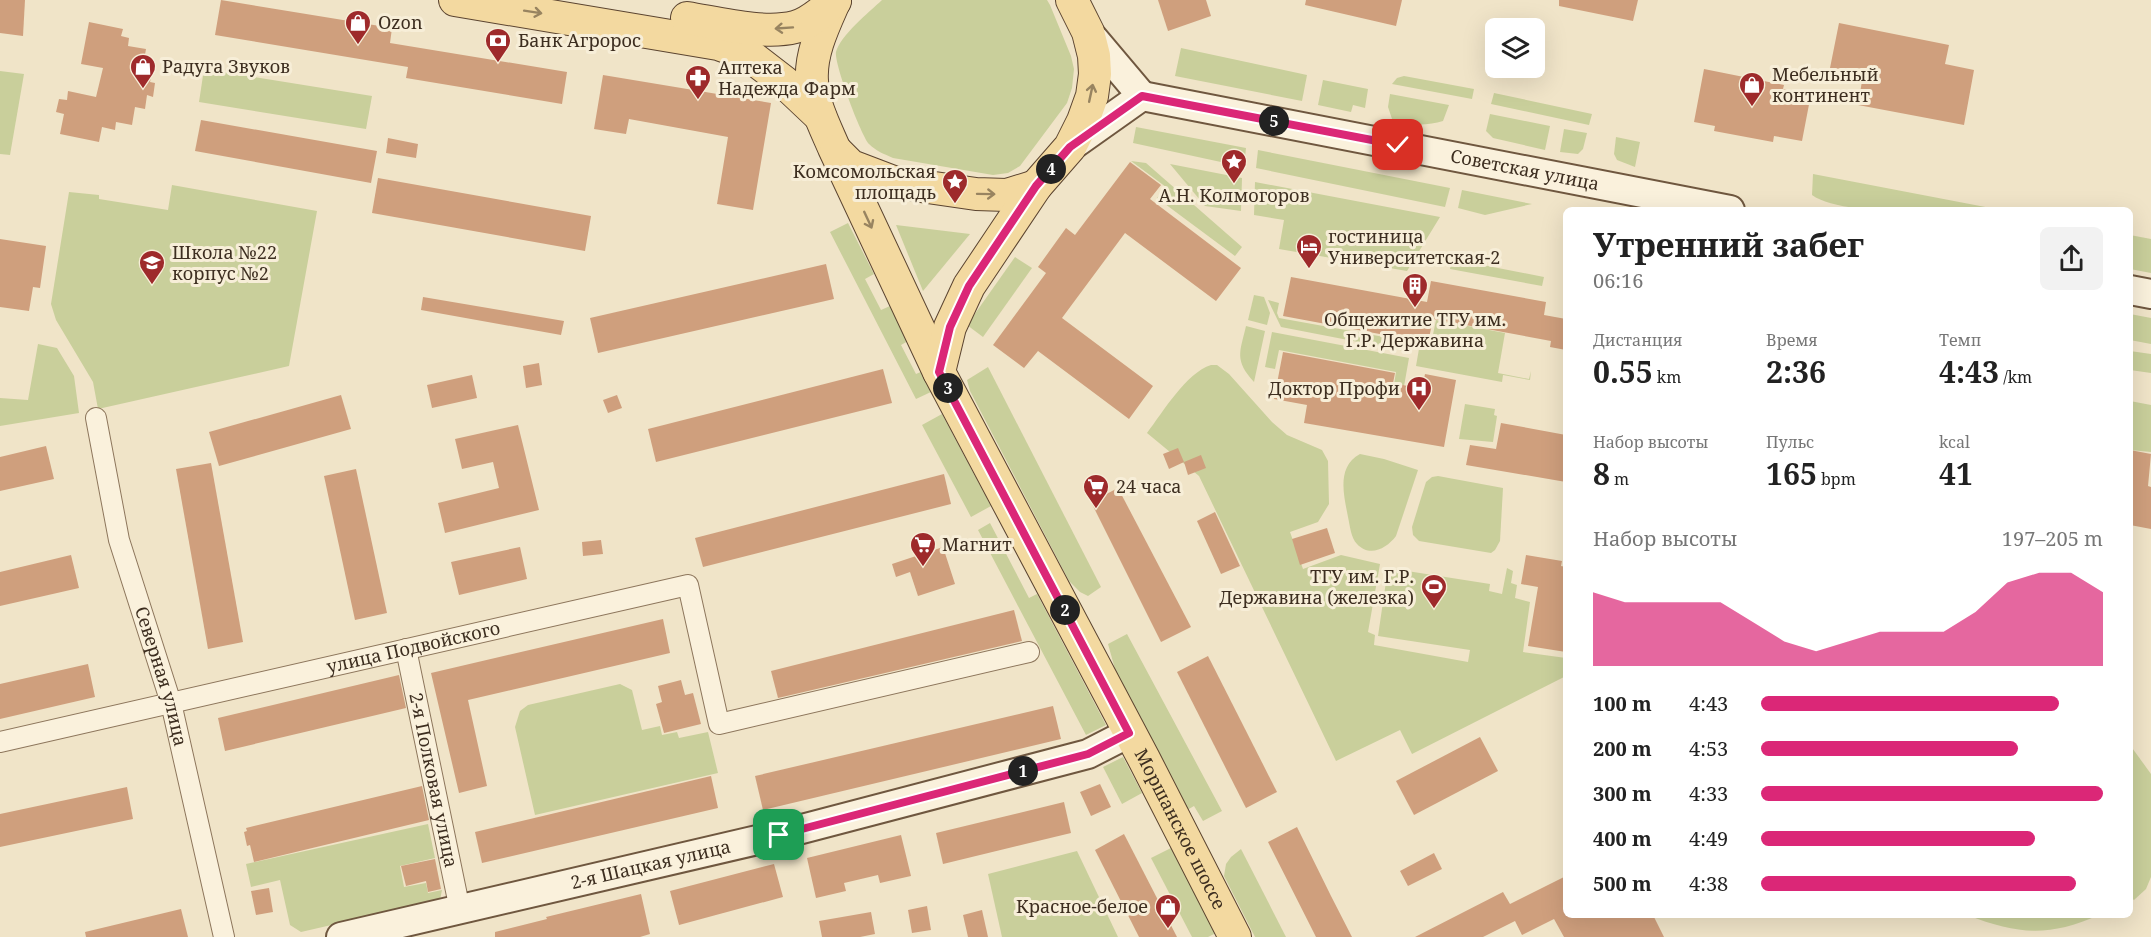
<!DOCTYPE html>
<html lang="ru">
<head>
<meta charset="utf-8">
<style>
	:root { --surface:#fff; --page:#f2f2f2; --text:#222; --muted:#767676; --accent:#db2777 }
	body { margin:0; font-family:"Noto Serif",serif; background:var(--page); color:var(--text); height:100vh; display:flex; flex-direction:column; font-size:22px; white-space:nowrap }
	* { box-sizing:border-box; margin:0 }
	p { font-size:20px; color:var(--muted) }
	.icon { flex:none; width:33px; height:33px; fill:none; stroke:currentColor; stroke-width:2; stroke-linecap:round; stroke-linejoin:round }
	.map { position:relative; flex:1; overflow:hidden }
	.side { position:absolute; left:1563px; top:207px; width:570px; height:711px; display:flex; flex-direction:column; background:var(--surface); border-radius:9px; box-shadow:0 6px 24px #0002 }
	.side>* { flex:none }
	.fabs { position:absolute; left:1485px; top:18px; display:grid; gap:12px }
	.fabs a { display:grid; place-items:center; width:60px; height:60px; border-radius:9px; background:var(--surface); box-shadow:0 6px 24px #0002; font-size:30px }
	.pin { position:absolute; display:grid; place-items:center; width:51px; height:51px; color:#fff; margin:-26px; border-radius:12px; box-shadow:0 3px 9px #0006 }
	.km { position:absolute; width:30px; height:30px; margin:-15px; border-radius:50%; background:#222; color:#fff; font-size:16px; line-height:30px; text-align:center }
	.round { display:grid; place-items:center; flex:none; width:63px; height:63px; border-radius:9px; background:var(--page) }
	.summary { display:flex; align-items:center; justify-content:space-between; height:102px; padding:0 30px }
	h1 { font-size:33px; font-weight:700; line-height:45px }
	.stats { display:grid; grid-template-columns:repeat(3,1fr); gap:9px; height:102px; padding:6px 30px }
	.stats div { display:grid; align-content:center }
	.stats b { font-size:30px; font-weight:700 }
	.stats small { font-size:16px; font-weight:400 }
	.stats p { font-size:16px }
	.chart { height:168px; padding:12px 30px }
	.chart p { display:flex; justify-content:space-between }
	.chart svg { width:100%; height:108px; margin-top:6px; fill:var(--accent); opacity:.7 }
	ul { padding:0 30px; list-style:none; font-size:20px }
	li { display:grid; grid-template-columns:96px 72px 1fr; align-items:center; height:45px }
	li i { height:15px; border-radius:8px; background:var(--accent) }
	.map>svg:first-child { display:block }
</style>
</head>
<body>
<div class="map">
<svg width="2151" height="937" viewBox="0 0 2151 937">
	<rect width="100%" height="100%" fill="#f0e4c8"/>
	<g fill="#c9cf9b">
		<path d="M 882,0 L 1047,0 L 1050,5 L 1071,56 L 1074,69 L 1072,88 L 1067,103 L 1020,166 L 1008,173 L 993,175 L 893,158 C 884,154 876,151 869,144 C 861,135 834,64 836,52 C 840,36 869,12 882,0 Z"/>
		<polygon points="1181,48 1307,75 1302,101 1175,76"/>
		<polygon points="204,69 372,96 366,129 199,102"/>
		<polygon points="0,71 24,74 10,155 0,154"/>
		<polygon points="1404,76 1474,89 1472,99 1392,84 1397,78"/>
		<polygon points="1323,80 1368,89 1365,108 1353,105 1351,112 1318,105"/>
		<polygon points="1494,93 1592,114 1589,125 1491,104"/>
		<path d="M 1390,94 L 1449,105 L 1443,121 C 1427,126 1409,126 1392,119 L 1388,107 Z"/>
		<polygon points="1490,114 1550,126 1545,150 1493,138 1486,131"/>
		<polygon points="1136,127 1246,148 1244,167 1133,143"/>
		<polygon points="1564,129 1587,133 1583,149 1578,154 1560,152"/>
		<polygon points="1616,137 1640,142 1635,167 1617,160 1614,154"/>
		<polygon points="1258,150 1450,188 1445,207 1256,168"/>
		<polygon points="1131,161 1146,163 1242,247 1235,256 1157,198 1166,187"/>
		<polygon points="1170,164 1242,178 1241,211 1205,206"/>
		<path d="M 1813,174 L 2001,210 C 1959,210 1843,218 1812,195 Z"/>
		<polygon points="1255,182 1440,217 1407,271 1279,249 1284,220 1254,215"/>
		<polygon points="172,185 317,211 289,366 98,409 93,382 56,320 51,304 69,192 99,195 99,199 168,210"/>
		<polygon points="1462,190 1532,204 1485,215 1458,208"/>
		<polygon points="848,223 874,274 865,279 881,310 890,306 908,341 901,345 916,374 923,371 933,391 916,399 830,232"/>
		<polygon points="896,225 970,234 923,291"/>
		<polygon points="2130,235 2151,239 2151,273 2130,269"/>
		<polygon points="1015,257 1032,268 983,337 967,325"/>
		<polygon points="1452,259 1544,277 1542,286 1450,269"/>
		<polygon points="1254,295 1264,297 1270,313 1267,325 1248,320"/>
		<polygon points="1268,300 1279,303 1277,313 1279,318 1412,342 1410,352 1281,327"/>
		<polygon points="2130,314 2151,318 2151,344 2130,340"/>
		<polygon points="1436,320 1505,333 1498,373 1529,379 1531,371 1530,380 1503,375 1502,382 1416,366 1420,343 1431,344"/>
		<path d="M 1246,326 L 1265,331 L 1254,382 C 1234,360 1240,352 1246,326 Z"/>
		<polygon points="1272,332 1409,358 1403,392 1393,391 1396,372 1279,350 1275,369 1265,367"/>
		<polygon points="38,344 57,348 74,376 79,413 0,426 0,398 28,400"/>
		<polygon points="2130,351 2151,354 2151,373 2130,370"/>
		<path d="M 1211,365 L 1217,365 L 1229,374 L 1272,422 L 1287,435 L 1322,450 L 1328,461 L 1329,504 L 1318,522 L 1290,532 L 1303,569 L 1341,555 L 1380,564 L 1368,632 L 1375,635 L 1374,645 L 1468,662 L 1470,650 L 1378,636 L 1388,568 L 1490,584 L 1489,591 L 1502,594 L 1507,568 L 1513,571 L 1511,583 L 1517,585 L 1515,598 L 1530,602 L 1523,652 L 1566,658 L 1566,676 L 1412,754 L 1400,730 L 1336,761 L 1199,476 L 1147,433 C 1163,412 1186,373 1211,365 Z"/>
		<polygon points="988,367 1101,587 1088,596 1080,592 1069,581 970,391 967,380"/>
		<polygon points="2130,401 2151,405 2151,452 2130,450"/>
		<polygon points="1465,404 1495,409 1494,415 1497,416 1493,442 1459,439"/>
		<polygon points="942,414 991,506 971,517 922,425"/>
		<path d="M 1360,454 L 1384,459 L 1418,470 L 1396,536 C 1387,548 1370,558 1357,544 C 1351,538 1350,526 1348,517 C 1344,496 1336,467 1360,454 Z"/>
		<polygon points="1438,476 1503,488 1500,541 1495,550 1491,553 1419,541 1413,535 1412,527 1426,482 1432,477"/>
		<polygon points="990,523 1029,598 1037,594 1106,725 1086,735 978,530"/>
		<polygon points="1127,634 1222,811 1203,821 1194,806 1187,810 1115,669 1108,644"/>
		<polygon points="620,684 632,690 642,730 660,726 662,735 677,732 679,738 708,732 718,773 535,815 515,727 520,711 528,705"/>
		<polygon points="2130,745 2151,774 2151,877 2146,889 2134,900 2130,897"/>
		<polygon points="1123,757 1142,793 1122,804 1103,767"/>
		<polygon points="428,824 435,858 400,866 404,887 426,883 428,893 442,890 440,900 301,932 290,925 280,880 251,887 246,864"/>
		<polygon points="1171,848 1216,933 1208,937 1192,937 1151,858"/>
		<polygon points="1241,849 1286,937 1255,937 1224,876 1226,864 1231,857"/>
		<polygon points="1077,851 1118,937 1002,937 988,874"/>
		<path d="M 1967,915 L 2099,915 C 2049,937 2019,935 1967,915 Z"/>
	</g>
	<g fill="#cf9f7d">
		<polygon points="0,0 25,0 23,36 0,33"/>
		<polygon points="221,0 392,28 390,43 567,72 562,104 406,78 408,67 215,35"/>
		<polygon points="1158,0 1206,0 1211,16 1168,31"/>
		<polygon points="1306,0 1402,0 1396,26 1305,5"/>
		<polygon points="1559,0 1638,0 1633,21 1559,6"/>
		<polygon points="89,22 123,29 121,36 129,38 128,46 146,49 143,66 153,68 150,82 155,83 153,97 147,95 145,109 135,107 132,125 116,122 115,130 102,127 99,142 60,134 64,114 56,112 59,99 67,100 68,91 96,97 103,68 81,64"/>
		<polygon points="1839,23 1949,45 1945,64 1974,70 1964,125 1858,105 1863,75 1830,68"/>
		<polygon points="1704,69 1784,85 1783,89 1811,94 1802,141 1774,136 1773,142 1714,131 1715,126 1694,122"/>
		<polygon points="603,75 771,103 753,210 717,204 728,137 629,119 626,134 594,129"/>
		<polygon points="201,120 377,151 371,183 195,151"/>
		<polygon points="388,138 418,144 416,158 386,153"/>
		<polygon points="1130,162 1161,185 1150,199 1241,268 1216,301 1125,233 1062,318 1153,386 1129,419 1038,351 1024,368 993,345 1046,273 1038,267 1066,228 1075,235"/>
		<polygon points="378,178 591,216 585,251 372,213"/>
		<polygon points="0,239 46,246 40,288 33,287 29,311 0,307"/>
		<polygon points="826,264 834,299 598,353 590,318"/>
		<polygon points="1291,277 1427,302 1431,281 1546,302 1544,315 1566,319 1566,350 1550,347 1551,341 1433,319 1428,343 1283,316"/>
		<polygon points="423,297 564,321 561,335 421,310"/>
		<polygon points="1283,352 1395,373 1393,383 1422,389 1425,374 1456,380 1444,447 1304,423 1307,405 1274,399"/>
		<polygon points="539,363 542,385 526,388 523,366"/>
		<polygon points="883,369 892,403 656,462 648,429"/>
		<polygon points="472,375 477,398 432,408 427,385"/>
		<polygon points="341,395 351,429 219,466 209,432"/>
		<polygon points="617,395 622,408 608,413 603,400"/>
		<polygon points="1501,423 1566,435 1566,482 1466,465 1470,445 1496,449"/>
		<polygon points="518,425 539,510 445,533 438,503 499,488 493,462 462,469 455,439"/>
		<polygon points="46,446 54,479 0,491 0,457"/>
		<polygon points="1178,448 1184,462 1169,469 1163,454"/>
		<polygon points="2130,450 2151,454 2148,486 2151,487 2151,529 2130,525"/>
		<polygon points="1201,455 1206,468 1188,475 1184,462"/>
		<polygon points="211,463 243,642 208,649 176,469"/>
		<polygon points="356,469 387,613 355,620 324,476"/>
		<polygon points="944,474 951,504 703,567 695,538"/>
		<polygon points="1118,488 1191,627 1161,642 1091,502"/>
		<polygon points="1215,512 1240,566 1221,574 1197,521"/>
		<polygon points="1327,528 1335,553 1300,565 1292,539"/>
		<polygon points="601,540 603,554 583,556 582,542"/>
		<polygon points="520,547 527,579 459,595 451,562"/>
		<polygon points="943,547 955,584 918,596 910,572 896,577 892,564"/>
		<polygon points="71,555 79,588 0,606 0,572"/>
		<polygon points="1526,555 1562,561 1561,566 1566,567 1566,652 1528,646 1538,587 1521,584"/>
		<polygon points="1014,610 1022,641 778,698 771,671"/>
		<polygon points="663,619 670,653 468,700 487,786 459,793 431,673"/>
		<polygon points="1208,656 1277,792 1246,808 1177,672"/>
		<polygon points="88,664 95,697 0,719 0,684"/>
		<polygon points="399,675 406,708 225,751 218,718"/>
		<polygon points="681,680 685,695 693,693 701,724 664,733 656,704 662,702 658,686"/>
		<polygon points="1053,706 1061,739 763,810 755,776"/>
		<polygon points="1480,737 1498,771 1414,815 1396,781"/>
		<polygon points="711,776 718,808 482,863 475,832"/>
		<polygon points="1100,784 1111,807 1091,816 1080,792"/>
		<polygon points="422,786 429,820 254,862 250,845 247,846 244,832 247,831 246,828"/>
		<polygon points="127,787 133,819 0,847 0,814"/>
		<polygon points="1064,802 1071,833 943,864 936,833"/>
		<polygon points="1297,827 1331,896 1352,937 1316,937 1268,842"/>
		<polygon points="1124,834 1177,937 1139,937 1095,850"/>
		<polygon points="901,835 911,876 880,883 878,875 844,883 846,891 816,898 807,858"/>
		<polygon points="1434,853 1442,869 1408,886 1400,871"/>
		<polygon points="435,859 441,889 428,892 426,881 406,886 401,866"/>
		<polygon points="774,864 783,897 679,925 670,891"/>
		<polygon points="1566,876 1566,915 1653,915 1664,937 1564,937 1554,919 1522,935 1515,921 1483,937 1415,937 1503,892 1510,904"/>
		<polygon points="269,888 273,912 256,915 251,891"/>
		<polygon points="641,894 650,934 640,937 495,937 495,932 547,919 546,917"/>
		<polygon points="927,906 931,930 912,933 908,910"/>
		<polygon points="181,909 188,937 86,937 85,932"/>
		<polygon points="982,910 988,937 968,937 963,915"/>
		<polygon points="871,912 875,934 860,937 822,937 819,921"/>
	</g>
	<g fill="none" stroke-linecap="round" stroke-linejoin="round">
		<defs>
			<g id="street">
				<path id="s1" d="M 96,418 L 119,540 L 171,703 L 224,937"/>
				<path id="s2" d="M 406,649 L 460,910"/>
				<path id="s3" d="M 0,742 L 688,585 L 719,724 L 1029,652"/>
			</g>
			<g id="secondary">
				<polyline points="1088,32 1142,96"/>
				<path id="s4" d="M 1142,96 L 1730,210"/>
				<polyline points="1070,147 1142,96"/>
				<polyline points="2130,290 2151,294"/>
				<path id="s5" d="M 341,937 L 779,835 L 1088,754 L 1129,733"/>
			</g>
			<g id="primary">
				<polyline points="455,0 718,44 749,55 784,82 820,116"/>
				<path id="s6" d="M 835,0 C 824,25 810,53 812,81 C 813,104 825,127 834,148 L 939,372 L 1144,759 L 1235,937"/>
				<path d="M 687,18 C 718,23 764,35 795,27 C 811,23 823,10 835,1"/>
				<polyline points="836,151 851,166 893,182 976,194 1007,195 1036,186"/>
				<polyline points="939,372 950,327 969,286 1036,186 1070,147 1083,121 1092,96 1095,74 1094,56 1088,32 1072,0"/>
			</g>
		</defs>
		<use href="#street" stroke="#8d765c" stroke-width="22"/>
		<use href="#secondary" stroke="#6f573f" stroke-width="32"/>
		<use href="#primary" stroke="#5b4430" stroke-width="34"/>
		<use href="#street" stroke="#faf1dc" stroke-width="20"/>
		<use href="#secondary" stroke="#faf1dc" stroke-width="28"/>
		<use href="#primary" stroke="#f3d9a0" stroke-width="32"/>
	</g>
	<defs><path id="oneway-shaft" d="M-6 0H5M1.5-3L5.5 0L1.5 3" fill="none" stroke-width="1.6" stroke-linecap="round" stroke-linejoin="round" transform="scale(1.5)"/></defs>
	<g stroke="#988460">
		<use href="#oneway-shaft" transform="translate(533 12) rotate(9)"/>
		<use href="#oneway-shaft" transform="translate(784 28) rotate(176)"/>
		<use href="#oneway-shaft" transform="translate(1091 93) rotate(-78)"/>
		<use href="#oneway-shaft" transform="translate(986 194) rotate(1)"/>
		<use href="#oneway-shaft" transform="translate(868 220) rotate(65)"/>
	</g>
	<g fill="none" stroke-linecap="round" stroke-linejoin="round">
		<defs>
			<polyline id="route" points="779,835 1088,754 1129,733 939,372 950,327 969,286 1036,186 1070,147 1142,96 1398,145"/>
		</defs>
		<use href="#route" stroke="#fff" stroke-width="12"/>
		<use href="#route" stroke="#db2777" stroke-width="8"/>
	</g>
	<defs>
		<symbol id="shop-pin" viewBox="-11 -11 22 30"><path d="M0 17L-7.5 6A9.5 9.5 0 1 1 7.5 6Z" fill="#9e2a2b" stroke="#f7eed8"/><path d="M-5-2.5h2.3a2.7 3.5 0 0 1 5.4 0H5L5.5 6h-11ZM-1.5-2.5h3a1.5 2.3 0 0 0-3 0Z" fill="#fff"/></symbol>
		<symbol id="bank-pin" viewBox="-11 -11 22 30"><path d="M0 17L-7.5 6A9.5 9.5 0 1 1 7.5 6Z" fill="#9e2a2b" stroke="#f7eed8"/><path d="M-6-4H6V4H-6ZM0-2.3a2.3 2.3 0 1 0 0 4.6a2.3 2.3 0 1 0 0-4.6Z" fill="#fff"/></symbol>
		<symbol id="pharmacy-pin" viewBox="-11 -11 22 30"><path d="M0 17L-7.5 6A9.5 9.5 0 1 1 7.5 6Z" fill="#9e2a2b" stroke="#f7eed8"/><path d="M-2-6h4v4h4v4h-4v4h-4v-4h-4v-4h4Z" fill="#fff"/></symbol>
		<symbol id="sight-pin" viewBox="-11 -11 22 30"><path d="M0 17L-7.5 6A9.5 9.5 0 1 1 7.5 6Z" fill="#9e2a2b" stroke="#f7eed8"/><path d="M0-6L1.8-2.2L6-1.7L2.9 1.2L3.7 5.4L0 3.3L-3.7 5.4L-2.9 1.2L-6-1.7L-1.8-2.2Z" fill="#fff"/></symbol>
		<symbol id="hotel-pin" viewBox="-11 -11 22 30"><path d="M0 17L-7.5 6A9.5 9.5 0 1 1 7.5 6Z" fill="#9e2a2b" stroke="#f7eed8"/><path d="M-6-4.5h1.5V1H6V5H4.5V3h-9V5H-6ZM-4 0a1.8 1.8 0 1 1 3.6 0ZM.5 0V-2.5h3Q6-2.5 6 0Z" fill="#fff"/></symbol>
		<symbol id="school-pin" viewBox="-11 -11 22 30"><path d="M0 17L-7.5 6A9.5 9.5 0 1 1 7.5 6Z" fill="#9e2a2b" stroke="#f7eed8"/><path d="M0-5L7-2L0 1L-7-2ZM-4 1L0 2.5L4 1V4Q0 6-4 4Z" fill="#fff"/></symbol>
		<symbol id="building-pin" viewBox="-11 -11 22 30"><path d="M0 17L-7.5 6A9.5 9.5 0 1 1 7.5 6Z" fill="#9e2a2b" stroke="#f7eed8"/><path d="M-4-6H4V6H1V3H-1V6H-4ZM-2.5-4.3h1.7v1.8h-1.7ZM.8-4.3h1.7v1.8H.8ZM-2.5-1h1.7V.8h-1.7ZM.8-1h1.7V.8H.8Z" fill="#fff"/></symbol>
		<symbol id="hospital-pin" viewBox="-11 -11 22 30"><path d="M0 17L-7.5 6A9.5 9.5 0 1 1 7.5 6Z" fill="#9e2a2b" stroke="#f7eed8"/><path d="M-5-5h3v3.5h4V-5h3V5h-3V1.5h-4V5h-3Z" fill="#fff"/></symbol>
		<symbol id="supermarket-pin" viewBox="-11 -11 22 30"><path d="M0 17L-7.5 6A9.5 9.5 0 1 1 7.5 6Z" fill="#9e2a2b" stroke="#f7eed8"/><path d="M-6-5.5h2.5l.6 2H6L4.5 2H-2.5L-4.4-4H-6ZM-1.5 3.2a1.3 1.3 0 1 0 .1 0ZM3 3.2a1.3 1.3 0 1 0 .1 0Z" fill="#fff"/></symbol>
		<symbol id="stadium-pin" viewBox="-11 -11 22 30"><path d="M0 17L-7.5 6A9.5 9.5 0 1 1 7.5 6Z" fill="#9e2a2b" stroke="#f7eed8"/><path d="M0-5a6.5 5 0 1 0 0 10a6.5 5 0 1 0 0-10ZM-3.5-1.8h7v3.6h-7Z" fill="#fff"/></symbol>
	</defs>
	<g fill-rule="evenodd">
		<use href="#shop-pin" x="343" y="8" width="30" height="40"/>
		<use href="#bank-pin" x="483" y="26" width="30" height="40"/>
		<use href="#shop-pin" x="128" y="52" width="30" height="40"/>
		<use href="#pharmacy-pin" x="683" y="63" width="30" height="40"/>
		<use href="#shop-pin" x="1737" y="70" width="30" height="40"/>
		<use href="#sight-pin" x="1219" y="147" width="30" height="40"/>
		<use href="#sight-pin" x="940" y="167" width="30" height="40"/>
		<use href="#hotel-pin" x="1294" y="232" width="30" height="40"/>
		<use href="#school-pin" x="137" y="248" width="30" height="40"/>
		<use href="#building-pin" x="1400" y="271" width="30" height="40"/>
		<use href="#hospital-pin" x="1404" y="374" width="30" height="40"/>
		<use href="#supermarket-pin" x="1081" y="472" width="30" height="40"/>
		<use href="#supermarket-pin" x="908" y="530" width="30" height="40"/>
		<use href="#stadium-pin" x="1419" y="572" width="30" height="40"/>
		<use href="#shop-pin" x="1153" y="892" width="30" height="40"/>
	</g>
	<g text-anchor="middle" stroke-width="6" stroke-linejoin="round" paint-order="stroke">
		<g font-size="18" fill="#3d2e20" stroke="#f7eed8" text-anchor="start">
			<text x="378" y="29">Ozon</text>
			<text x="518" y="47">Банк Агророс</text>
			<text x="162" y="73">Радуга Звуков</text>
			<text x="718" y="74">Аптека<tspan x="718" dy="21">Надежда Фарм</tspan></text>
			<text x="1772" y="81">Мебельный<tspan x="1772" dy="21">континент</tspan></text>
			<text x="936" y="178" text-anchor="end">Комсомольская<tspan x="936" dy="21">площадь</tspan></text>
			<text x="1234" y="202" text-anchor="middle">А.Н. Колмогоров</text>
			<text x="1328" y="243">гостиница<tspan x="1328" dy="21">Университетская-2</tspan></text>
			<text x="172" y="259">Школа №22<tspan x="172" dy="21">корпус №2</tspan></text>
			<text x="1415" y="326" text-anchor="middle">Общежитие ТГУ им.<tspan x="1415" dy="21">Г.Р. Державина</tspan></text>
			<text x="1400" y="395" text-anchor="end">Доктор Профи</text>
			<text x="1116" y="493">24 часа</text>
			<text x="942" y="551">Магнит</text>
			<text x="1414" y="583" text-anchor="end">ТГУ им. Г.Р.<tspan x="1414" dy="21">Державина (железка)</tspan></text>
			<text x="1148" y="913" text-anchor="end">Красное-белое</text>
		</g>
		<g font-size="18" fill="#3d2e20" stroke="#f7eed8">
			<text dy="6" stroke="none"><textPath href="#s4" startOffset="390">Советская улица</textPath></text>
			<text dy="6" stroke="none"><textPath href="#s3" startOffset="424">улица Подвойского</textPath></text>
			<text dy="6" stroke="none"><textPath href="#s1" startOffset="267">Северная улица</textPath></text>
			<text dy="6" stroke="none"><textPath href="#s2" startOffset="134">2-я Полковая улица</textPath></text>
			<text dy="6" stroke="none"><textPath href="#s6" startOffset="920">Моршанское шоссе</textPath></text>
			<text dy="6" stroke="none"><textPath href="#s5" startOffset="318">2-я Шацкая улица</textPath></text>
		</g>
	</g>
</svg>
<div class="fabs">
<a><svg class="icon" aria-label="layers" viewBox="0 0 24 24"><path d="M12 4l9 5-9 5-9-5zM3 14l9 5 9-5"/></svg></a>
</div>
<div class="pin" style="left:779px;top:835px;background:#1e9e55"><svg class="icon" aria-label="arrive" viewBox="0 0 24 24"><path d="M6 21V4h12l-3 4 3 4H6"/></svg></div>
<div class="pin" style="left:1398px;top:145px;background:#d93025"><svg class="icon" aria-label="check" viewBox="0 0 24 24"><path d="M5 12l5 5 9-10"/></svg></div>
<b class="km" style="left:1023px;top:771px">1</b>
<b class="km" style="left:1065px;top:610px">2</b>
<b class="km" style="left:948px;top:388px">3</b>
<b class="km" style="left:1051px;top:169px">4</b>
<b class="km" style="left:1274px;top:121px">5</b>
<section class="side">
<div class="summary"><div><h1>Утренний забег</h1><p>06:16</p></div><a class="round"><svg class="icon" aria-label="share" viewBox="0 0 24 24"><path d="M12 15V3M7 8l5-5 5 5M5 13v7h14v-7"/></svg></a></div>
<div class="stats">
<div><p>Дистанция</p><b>0.55<small> km</small></b></div>
<div><p>Время</p><b>2:36</b></div>
<div><p>Темп</p><b>4:43<small> /km</small></b></div>
</div>
<div class="stats">
<div><p>Набор высоты</p><b>8<small> m</small></b></div>
<div><p>Пульс</p><b>165<small> bpm</small></b></div>
<div><p>kcal</p><b>41</b></div>
</div>
<div class="chart"><p><span>Набор высоты</span>197–205 m</p>
<svg viewBox="0 0 160 44" preserveAspectRatio="none"><path d="M0 44V14L10 18L20 18L30 18L40 18L50 26L60 34L70 38L80 34L90 30L100 30L110 30L120 22L130 10L140 6L150 6L160 14V44z"/></svg>
</div>
<ul>
<li><b>100 m</b>4:43<i style="width:87%"></i></li>
<li><b>200 m</b>4:53<i style="width:75%"></i></li>
<li><b>300 m</b>4:33<i style="width:100%"></i></li>
<li><b>400 m</b>4:49<i style="width:80%"></i></li>
<li><b>500 m</b>4:38<i style="width:92%"></i></li>
</ul>
</section>
</div>
</body>
</html>
